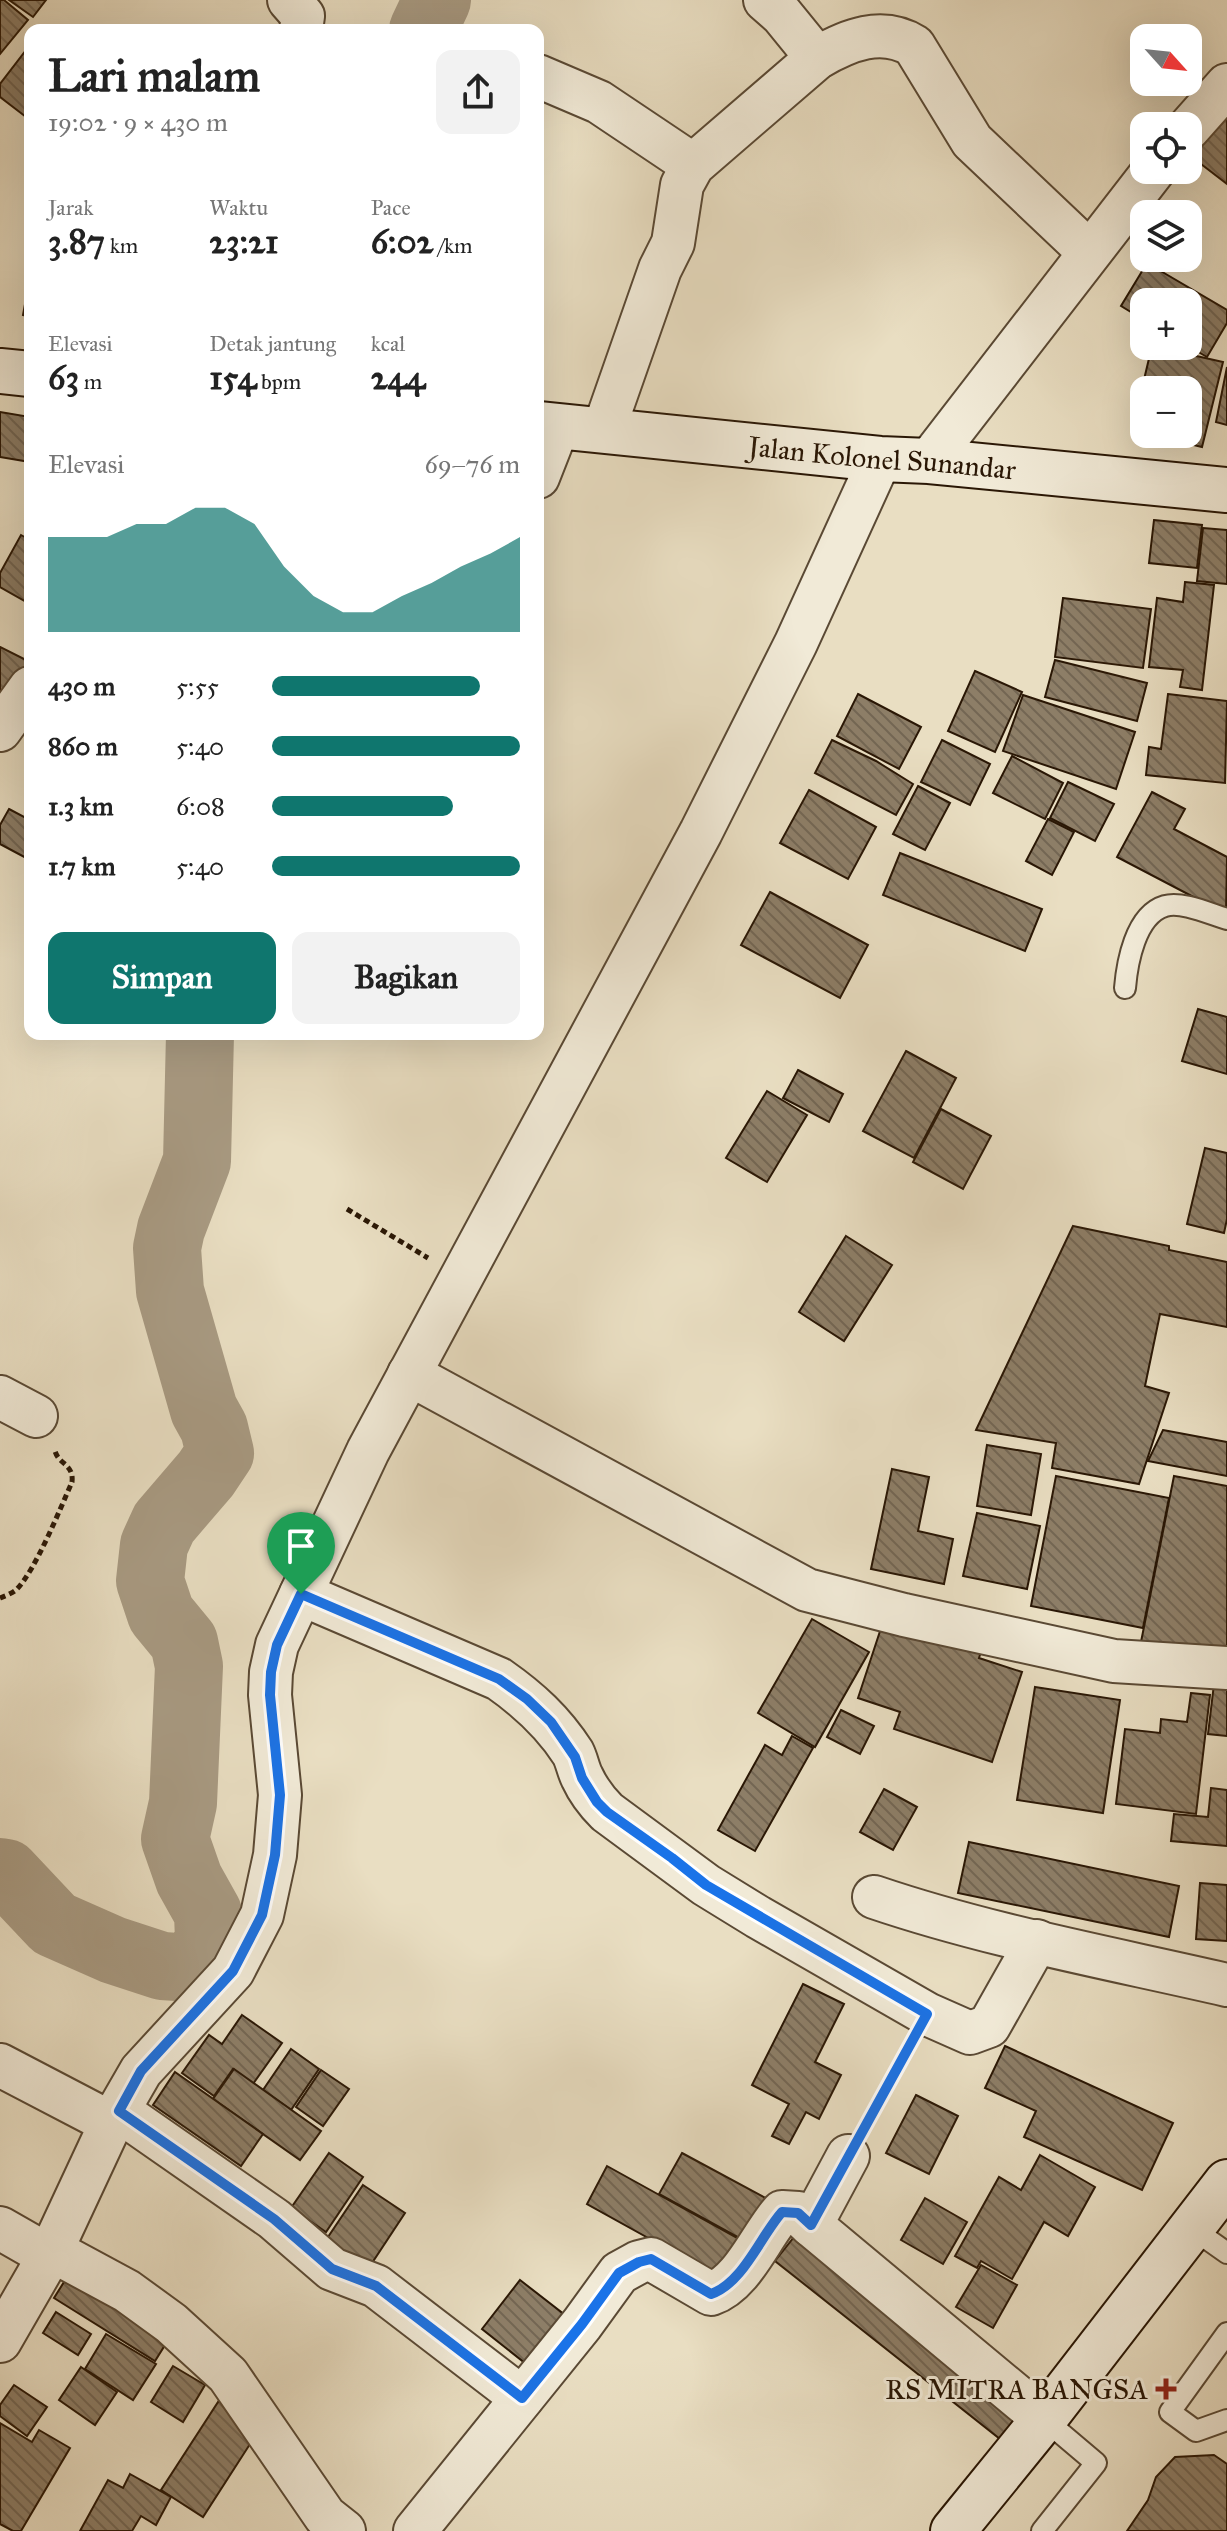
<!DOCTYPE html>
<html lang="id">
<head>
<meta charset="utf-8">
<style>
	:root { --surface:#fff; --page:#f2f2f2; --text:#222; --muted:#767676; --accent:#0f766e }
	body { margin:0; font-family:"IM FELL Great Primer",serif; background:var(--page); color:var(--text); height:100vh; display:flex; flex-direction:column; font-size:30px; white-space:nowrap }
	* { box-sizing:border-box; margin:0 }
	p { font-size:26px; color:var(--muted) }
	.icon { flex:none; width:44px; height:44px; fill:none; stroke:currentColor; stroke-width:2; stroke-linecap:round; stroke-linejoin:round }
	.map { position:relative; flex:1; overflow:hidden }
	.side { position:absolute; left:24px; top:24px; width:520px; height:1016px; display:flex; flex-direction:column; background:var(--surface); border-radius:16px; box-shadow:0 8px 32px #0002 }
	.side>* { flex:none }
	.needle { width:52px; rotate:117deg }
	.controls { position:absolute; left:1130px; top:24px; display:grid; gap:16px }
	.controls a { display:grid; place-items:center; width:72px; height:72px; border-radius:16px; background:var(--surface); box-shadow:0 8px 32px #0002; font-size:40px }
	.pin { position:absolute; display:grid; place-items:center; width:68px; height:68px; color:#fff; margin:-82px -34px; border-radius:50% 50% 50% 0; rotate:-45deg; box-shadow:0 0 8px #0007 }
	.pin .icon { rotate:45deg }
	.round { display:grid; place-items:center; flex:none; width:84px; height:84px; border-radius:16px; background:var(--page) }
	.summary { display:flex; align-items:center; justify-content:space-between; height:136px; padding:0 24px }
	h1 { font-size:44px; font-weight:800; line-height:60px }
	.stats { display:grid; grid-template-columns:repeat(3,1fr); gap:12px; height:136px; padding:8px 24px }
	.stats div { display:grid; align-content:center }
	.stats b { font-size:34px; font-weight:800 }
	.stats small { font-size:22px; font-weight:400 }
	.stats p { font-size:22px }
	.chart { height:224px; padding:16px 24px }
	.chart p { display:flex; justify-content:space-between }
	.chart svg { width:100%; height:144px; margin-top:8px; fill:var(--accent); opacity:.7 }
	.button { display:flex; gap:16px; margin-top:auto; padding:16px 24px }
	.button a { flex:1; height:92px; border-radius:16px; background:var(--accent); color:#fff; font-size:32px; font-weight:800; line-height:92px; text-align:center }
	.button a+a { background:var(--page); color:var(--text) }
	ul { padding:0 24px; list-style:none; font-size:26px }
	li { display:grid; grid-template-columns:128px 96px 1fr; align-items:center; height:60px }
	li i { height:20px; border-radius:10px; background:var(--accent) }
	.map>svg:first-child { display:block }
</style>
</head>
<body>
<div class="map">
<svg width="1227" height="2531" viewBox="0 0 1227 2531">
	<defs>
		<pattern id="building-back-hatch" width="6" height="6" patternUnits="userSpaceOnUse" patternTransform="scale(2)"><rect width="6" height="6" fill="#8d7e67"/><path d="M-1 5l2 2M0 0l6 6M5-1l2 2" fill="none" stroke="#736653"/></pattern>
	</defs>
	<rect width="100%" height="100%" fill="#e9dec2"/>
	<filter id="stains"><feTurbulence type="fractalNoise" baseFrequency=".0025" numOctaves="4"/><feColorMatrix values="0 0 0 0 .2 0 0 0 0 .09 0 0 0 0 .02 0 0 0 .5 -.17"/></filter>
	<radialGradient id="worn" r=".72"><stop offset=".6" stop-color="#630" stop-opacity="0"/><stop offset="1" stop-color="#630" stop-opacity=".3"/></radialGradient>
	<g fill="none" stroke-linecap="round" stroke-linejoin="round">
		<g stroke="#a89a82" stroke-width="68">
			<polyline points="423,30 437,0"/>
			<polyline points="0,1872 6,1873 54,1924 113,1950 162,1966 193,1968 209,1940 208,1913 189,1879 175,1839 183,1803 189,1666 184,1642 161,1614 150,1581 154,1545 164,1523 206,1474 220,1453 214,1428 204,1410 170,1291 167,1248 171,1229 197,1161 200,1034"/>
		</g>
	</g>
	<g fill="url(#building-back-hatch)" stroke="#2a1705" stroke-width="2">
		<polygon points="0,0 4,0 28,20 0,54"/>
		<polygon points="9,0 46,0 33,17"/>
		<polygon points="30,45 30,120 0,97 0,84"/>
		<polygon points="1227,117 1227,184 1188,154 1188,147"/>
		<polygon points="1147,263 1227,310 1227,323 1207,357 1188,346 1188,302 1144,302 1144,320 1121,306"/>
		<polygon points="30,277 30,317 23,315"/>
		<polygon points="1152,346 1223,362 1202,447 1148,434 1188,434 1188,390 1144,390 1144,433 1132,430"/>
		<polygon points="1227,367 1227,425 1216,422"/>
		<polygon points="0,412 30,417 30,462 0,457"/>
		<polygon points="1154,520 1202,525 1197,568 1149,563"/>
		<polygon points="1203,528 1227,530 1227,584 1197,581"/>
		<polygon points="21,535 30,540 30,604 0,587 0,573"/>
		<polygon points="1185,582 1214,585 1202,690 1180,687 1183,670 1149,667 1157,598 1183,602"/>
		<polygon points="1063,598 1151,609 1143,668 1055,657"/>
		<polygon points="0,647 30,662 7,706 0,702"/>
		<polygon points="1055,660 1147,683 1137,721 1045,697"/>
		<polygon points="975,671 1022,692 995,752 948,731"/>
		<polygon points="858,694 921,727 899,769 837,736"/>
		<polygon points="1168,694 1227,701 1225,783 1146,775 1149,747 1161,749"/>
		<polygon points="1023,695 1135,732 1116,789 1003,751"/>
		<polygon points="832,740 876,761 913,784 896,815 815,773"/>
		<polygon points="942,740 990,764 970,805 921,782"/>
		<polygon points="1012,756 1063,783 1045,819 993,793"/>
		<polygon points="1068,782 1114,804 1095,841 1050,818"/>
		<polygon points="918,786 950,803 925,850 893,834"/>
		<polygon points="809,790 876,827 848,879 780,843"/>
		<polygon points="1152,792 1185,809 1174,829 1227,857 1226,914 1117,857"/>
		<polygon points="9,809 30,820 30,860 0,844 0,825"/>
		<polygon points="1048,819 1074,832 1052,875 1026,861"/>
		<polygon points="900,853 1042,909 1025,951 883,895"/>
		<polygon points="770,892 868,945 840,998 741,945"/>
		<polygon points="1198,1009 1227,1017 1227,1074 1182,1061"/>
		<polygon points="906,1051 956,1078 914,1158 863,1131"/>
		<polygon points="798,1070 843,1094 829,1122 783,1098"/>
		<polygon points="767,1091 807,1115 767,1182 726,1158"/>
		<polygon points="941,1109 991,1136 963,1189 913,1162"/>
		<polygon points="1205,1148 1227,1153 1227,1219 1224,1233 1187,1224"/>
		<polygon points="1073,1226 1169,1246 1169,1250 1227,1262 1227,1327 1160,1314 1145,1386 1169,1393 1139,1484 1052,1468 1056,1443 976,1430"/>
		<polygon points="846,1236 892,1265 844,1341 799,1312"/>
		<polygon points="1163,1430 1227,1442 1227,1476 1148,1461"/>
		<polygon points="987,1445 1041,1454 1031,1515 977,1506"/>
		<polygon points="892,1469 929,1477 918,1531 953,1539 944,1584 871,1569"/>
		<polygon points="1056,1476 1169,1498 1143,1628 1031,1606"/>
		<polygon points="1174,1476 1227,1486 1227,1664 1140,1647"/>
		<polygon points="977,1513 1040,1526 1027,1589 963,1576"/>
		<polygon points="886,1613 983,1645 979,1658 1022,1672 992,1762 894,1729 900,1712 858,1698"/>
		<polygon points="812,1619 869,1652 815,1747 758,1713"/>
		<polygon points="1214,1684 1227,1685 1227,1736 1208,1734"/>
		<polygon points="1035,1687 1120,1700 1103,1813 1017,1800"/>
		<polygon points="1191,1693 1210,1695 1196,1814 1116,1804 1125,1729 1160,1733 1161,1719 1187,1722"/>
		<polygon points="841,1710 874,1726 860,1754 827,1737"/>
		<polygon points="792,1736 813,1748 755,1851 718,1830 765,1745 782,1755"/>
		<polygon points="1211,1788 1227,1790 1227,1846 1171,1841 1174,1814 1208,1817"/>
		<polygon points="884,1789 917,1807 893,1850 860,1832"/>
		<polygon points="969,1842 1179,1886 1169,1937 958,1893"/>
		<polygon points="1200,1883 1227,1885 1227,1941 1196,1939"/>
		<polygon points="803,1984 844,2004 815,2062 841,2075 819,2119 806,2112 789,2144 772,2136 789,2104 752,2085"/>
		<polygon points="242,2015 282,2043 253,2084 233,2069 214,2096 182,2073 209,2035 222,2044"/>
		<polygon points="1005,2046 1173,2123 1142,2190 1024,2137 1036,2111 985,2088"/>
		<polygon points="291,2049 319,2069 291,2110 263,2090"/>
		<polygon points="234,2069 321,2131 300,2160 213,2099"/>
		<polygon points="321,2070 349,2089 323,2126 296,2107"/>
		<polygon points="175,2072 263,2134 241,2166 153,2105"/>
		<polygon points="916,2095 958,2116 929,2174 886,2153"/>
		<polygon points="329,2153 363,2177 326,2232 291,2208"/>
		<polygon points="682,2153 775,2203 752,2245 659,2194"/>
		<polygon points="1040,2155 1095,2187 1068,2236 1044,2222 1012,2279 981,2261 977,2268 955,2256 999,2177 1021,2190"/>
		<polygon points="607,2166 746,2243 719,2287 668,2249 587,2204"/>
		<polygon points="363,2185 405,2213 368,2269 326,2240"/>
		<polygon points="925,2198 967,2222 943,2264 901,2240"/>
		<polygon points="798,2232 1022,2410 1000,2439 775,2261"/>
		<polygon points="981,2265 1017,2285 993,2328 956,2307"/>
		<polygon points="74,2266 175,2329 155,2361 54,2298"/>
		<polygon points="520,2280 574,2322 535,2371 482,2329"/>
		<polygon points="56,2312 91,2334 78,2355 43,2333"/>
		<polygon points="106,2334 156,2364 133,2400 85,2369"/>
		<polygon points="173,2366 205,2385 183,2422 151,2402"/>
		<polygon points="81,2367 117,2392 95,2425 59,2400"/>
		<polygon points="14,2385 47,2407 27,2436 0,2416 0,2405"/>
		<polygon points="220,2399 261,2427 203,2517 161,2490"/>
		<polygon points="0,2423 32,2442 39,2430 70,2448 21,2531 13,2531 0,2524"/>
		<polygon points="1214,2455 1227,2464 1227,2531 1127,2531 1148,2500 1156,2477 1175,2457"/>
		<polygon points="130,2474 171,2497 156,2525 141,2516 132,2531 80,2531 108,2480 123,2488"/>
	</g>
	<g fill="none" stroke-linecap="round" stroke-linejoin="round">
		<defs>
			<g id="lane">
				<path d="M 1125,988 C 1127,964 1135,915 1165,906 C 1182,901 1210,914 1227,919"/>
				<polyline points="1193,2229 1227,2253"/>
				<polyline points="1227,2333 1170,2412 1196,2431 1227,2420"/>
				<polyline points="1042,2531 1096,2463 1044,2419"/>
			</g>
			<g id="street">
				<polyline points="289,0 303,16 301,30"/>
				<polyline points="765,0 782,15 817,58"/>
				<polyline points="538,76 599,102 693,165"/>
				<polyline points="1188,129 1227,85"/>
				<path d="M 604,429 L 660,269 L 673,243 L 682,185 L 693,165 L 817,58 C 848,40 882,26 914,46 L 972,141 L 1089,252"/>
				<polyline points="929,461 1154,170"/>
				<polyline points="538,477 558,426"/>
				<polyline points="0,730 30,688"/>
				<polyline points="409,1374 807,1590 904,1615 1114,1661 1227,1668"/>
				<polyline points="0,1397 36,1416"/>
				<path d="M 301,1594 L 499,1679 C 529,1700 553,1722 573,1753 C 577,1761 578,1769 582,1777 C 588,1790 597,1802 607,1812 L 706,1885 L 758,1917 L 927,2014 L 970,2033 L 989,2026 L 1037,1941"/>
				<path d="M 874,1897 C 989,1936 1110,1958 1227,1985"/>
				<polyline points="0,2065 111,2123"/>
				<polyline points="119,2111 274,2219 332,2269 376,2286 522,2398"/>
				<polyline points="848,2156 811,2225 1044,2419"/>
				<polyline points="0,2228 49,2256"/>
				<polyline points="51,2250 127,2291 171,2323 228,2375 325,2516 344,2531"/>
				<polyline points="0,2341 49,2256 111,2123 141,2071 233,1971 262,1915 275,1855 280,1795 270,1695 271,1672 277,1645 368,1451 701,832 796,643 880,459"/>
				<path d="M 415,2531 L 582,2324 L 619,2273 L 639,2262 L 651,2259 L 711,2294 C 743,2283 760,2237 782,2212 L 798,2213 L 811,2225"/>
			</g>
			<g id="secondary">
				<polyline points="0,371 30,374"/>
				<path id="s1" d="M 538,424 L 880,459 L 929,461 L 1227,490"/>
				<polyline points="953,2531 1044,2419 1227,2182"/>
			</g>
		</defs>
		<use href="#lane" stroke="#5a4934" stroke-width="24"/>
		<use href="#street" stroke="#5a4934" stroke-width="46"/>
		<use href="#secondary" stroke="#2a1705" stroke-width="48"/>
		<g stroke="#2a1705" stroke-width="5" stroke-dasharray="6 4" stroke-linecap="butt">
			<polyline points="347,1209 428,1258"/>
			<path d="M 0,1598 C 5,1596 13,1593 17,1589 C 36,1569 60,1509 72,1482 C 74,1464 59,1465 55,1451"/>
			<polyline points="867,2122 909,2047"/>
		</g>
		<use href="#lane" stroke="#f1ead7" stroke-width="20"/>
		<use href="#street" stroke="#f1ead7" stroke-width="42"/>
		<use href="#secondary" stroke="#f1ead7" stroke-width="44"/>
	</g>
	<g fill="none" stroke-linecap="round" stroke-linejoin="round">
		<defs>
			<path id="route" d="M 301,1594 L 499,1679 L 527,1699 L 551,1722 L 575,1757 L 582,1778 L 597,1802 L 607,1812 L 672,1858 L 706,1885 L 927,2014 L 811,2225 L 798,2213 L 782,2212 C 760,2237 743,2283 711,2294 L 651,2259 L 639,2262 L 619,2273 L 582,2324 L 522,2398 L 376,2286 L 332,2269 L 274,2219 L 119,2111 L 141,2071 L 233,1971 L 262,1915 L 275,1855 L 280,1795 L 270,1695 L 271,1672 L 277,1645 Z"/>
		</defs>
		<use href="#route" stroke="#fff" stroke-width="16"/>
		<use href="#route" stroke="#1a73e8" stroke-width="10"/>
	</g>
	<path fill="#8f2418" stroke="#f1ead7" stroke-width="3" d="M1162 2377h8v8h8v8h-8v8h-8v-8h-8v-8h8z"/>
	<g text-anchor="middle" stroke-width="6" stroke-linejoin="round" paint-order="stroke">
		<g font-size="28" fill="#2a1705" stroke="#f1ead7">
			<text dy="10" stroke="none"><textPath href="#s1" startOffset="346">Jalan Kolonel Sunandar</textPath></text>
		</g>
		<g font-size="28" fill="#2a1705" stroke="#f1ead7" text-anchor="end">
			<text x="1148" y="2399">RS MITRA BANGSA</text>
		</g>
	</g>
	<rect width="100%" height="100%" filter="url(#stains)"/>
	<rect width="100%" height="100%" fill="url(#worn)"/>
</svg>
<div class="controls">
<a><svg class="needle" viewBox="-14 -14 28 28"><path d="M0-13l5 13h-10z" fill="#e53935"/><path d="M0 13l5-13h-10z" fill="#767676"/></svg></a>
<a><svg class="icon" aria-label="locate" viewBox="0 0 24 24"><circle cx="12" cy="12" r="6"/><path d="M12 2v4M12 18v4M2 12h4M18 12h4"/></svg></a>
<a><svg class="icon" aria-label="layers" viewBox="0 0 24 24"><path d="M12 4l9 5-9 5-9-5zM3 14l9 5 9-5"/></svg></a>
<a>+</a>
<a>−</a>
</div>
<div class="pin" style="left:301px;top:1594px;background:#1e9e55"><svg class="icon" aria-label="arrive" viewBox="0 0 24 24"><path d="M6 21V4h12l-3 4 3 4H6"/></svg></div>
<section class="side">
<div class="summary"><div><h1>Lari malam</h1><p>19:02 · 9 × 430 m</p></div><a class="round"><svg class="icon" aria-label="share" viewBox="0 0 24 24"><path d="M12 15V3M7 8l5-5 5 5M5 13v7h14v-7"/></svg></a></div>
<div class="stats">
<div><p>Jarak</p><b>3.87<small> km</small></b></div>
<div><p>Waktu</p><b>23:21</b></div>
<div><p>Pace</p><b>6:02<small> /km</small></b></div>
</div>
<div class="stats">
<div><p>Elevasi</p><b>63<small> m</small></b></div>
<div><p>Detak jantung</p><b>154<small> bpm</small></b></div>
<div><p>kcal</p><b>244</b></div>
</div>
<div class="chart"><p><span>Elevasi</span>69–76 m</p>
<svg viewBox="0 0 160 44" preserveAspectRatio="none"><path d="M0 44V15L10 15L20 15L30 11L40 11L50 6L60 6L70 11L80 24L90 33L100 38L110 38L120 33L130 29L140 24L150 20L160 15V44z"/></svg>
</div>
<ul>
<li><b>430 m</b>5:55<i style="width:84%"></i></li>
<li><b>860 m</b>5:40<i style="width:100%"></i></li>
<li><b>1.3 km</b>6:08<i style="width:73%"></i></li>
<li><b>1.7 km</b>5:40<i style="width:100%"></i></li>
</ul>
<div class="button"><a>Simpan</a><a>Bagikan</a></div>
</section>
</div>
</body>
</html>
